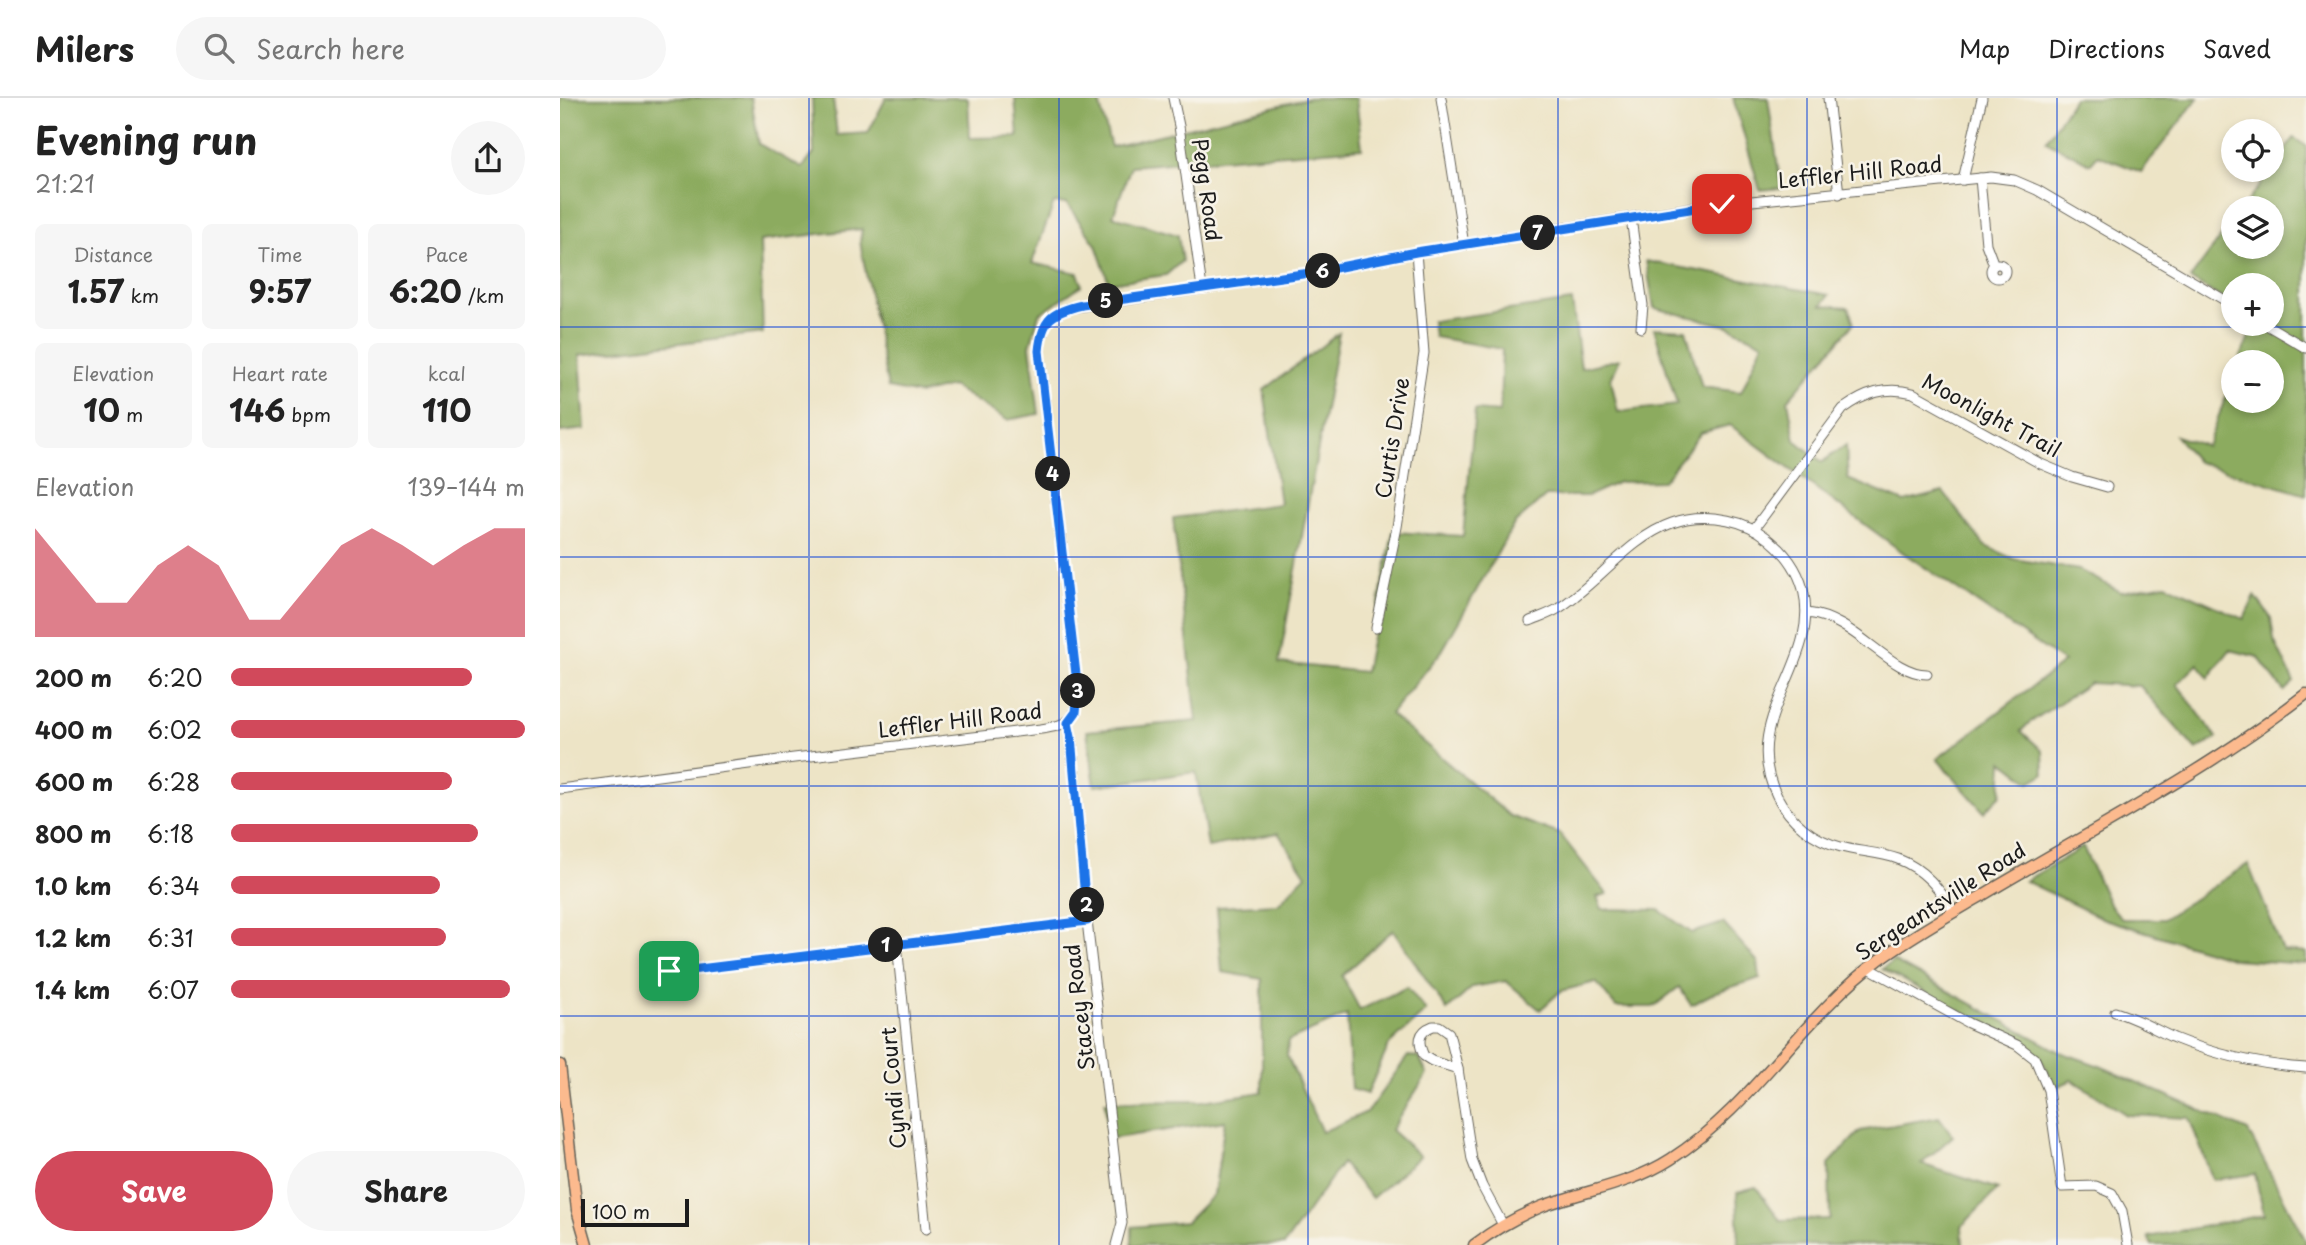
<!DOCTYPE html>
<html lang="en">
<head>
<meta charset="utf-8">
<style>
	:root { --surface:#fff; --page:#f6f6f6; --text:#222; --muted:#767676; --line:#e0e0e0; --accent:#d1495b }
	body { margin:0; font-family:"Playpen Sans",sans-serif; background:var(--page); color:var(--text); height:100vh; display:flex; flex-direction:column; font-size:26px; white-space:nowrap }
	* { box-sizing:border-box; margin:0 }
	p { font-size:23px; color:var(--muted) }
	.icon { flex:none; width:38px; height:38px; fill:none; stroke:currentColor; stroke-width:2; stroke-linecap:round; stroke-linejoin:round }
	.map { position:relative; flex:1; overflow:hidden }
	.drawer { display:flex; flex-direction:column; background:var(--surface); width:560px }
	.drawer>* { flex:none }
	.tools { position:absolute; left:1661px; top:21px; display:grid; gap:14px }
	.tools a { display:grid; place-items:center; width:63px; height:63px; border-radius:50%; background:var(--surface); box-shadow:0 4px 10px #0003; font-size:35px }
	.scale { position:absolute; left:21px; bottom:18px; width:108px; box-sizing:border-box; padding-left:7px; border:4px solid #1c1c1c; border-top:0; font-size:19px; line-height:24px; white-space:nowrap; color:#1c1c1c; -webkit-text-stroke:5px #f7f3e8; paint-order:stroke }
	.pin { position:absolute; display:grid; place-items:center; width:60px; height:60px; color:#fff; margin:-30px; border-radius:14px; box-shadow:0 4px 10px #0006 }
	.km { position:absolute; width:35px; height:35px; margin:-18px; border-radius:50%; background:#222; color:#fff; font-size:19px; line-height:35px; text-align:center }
	.round { display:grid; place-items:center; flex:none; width:74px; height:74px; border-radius:37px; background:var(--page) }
	.head { display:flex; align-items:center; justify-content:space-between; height:119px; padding:0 35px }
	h1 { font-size:38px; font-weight:700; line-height:52px }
	.stats { display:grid; grid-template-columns:repeat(3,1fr); gap:10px; height:119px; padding:7px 35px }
	.stats div { display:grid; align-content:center; border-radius:10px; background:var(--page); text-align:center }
	.stats b { font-size:30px; font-weight:700 }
	.stats small { font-size:19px; font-weight:400 }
	.stats p { font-size:19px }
	.chart { height:196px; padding:14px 35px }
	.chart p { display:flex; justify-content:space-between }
	.chart svg { width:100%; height:126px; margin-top:7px; fill:var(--accent); opacity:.7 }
	.primary-button { display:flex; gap:14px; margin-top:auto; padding:14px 35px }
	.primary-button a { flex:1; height:80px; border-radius:42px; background:var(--accent); color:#fff; font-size:28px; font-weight:700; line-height:80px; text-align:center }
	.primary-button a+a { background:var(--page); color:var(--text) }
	ul { padding:0 35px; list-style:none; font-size:23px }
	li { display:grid; grid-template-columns:112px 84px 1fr; align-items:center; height:52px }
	li i { height:18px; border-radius:9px; background:var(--accent) }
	header { display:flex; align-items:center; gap:42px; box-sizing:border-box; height:98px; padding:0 35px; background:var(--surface); border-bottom:2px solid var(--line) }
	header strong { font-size:33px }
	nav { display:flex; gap:38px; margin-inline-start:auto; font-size:24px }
	.search { width:490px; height:63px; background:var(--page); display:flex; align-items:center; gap:18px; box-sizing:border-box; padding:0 24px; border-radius:38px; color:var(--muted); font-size:26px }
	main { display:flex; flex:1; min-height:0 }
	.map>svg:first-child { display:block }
</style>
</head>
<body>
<header>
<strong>Milers</strong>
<div class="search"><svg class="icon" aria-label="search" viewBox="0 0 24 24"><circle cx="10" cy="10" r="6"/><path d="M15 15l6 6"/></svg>Search here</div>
<nav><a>Map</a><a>Directions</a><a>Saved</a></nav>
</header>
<main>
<section class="drawer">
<div class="head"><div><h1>Evening run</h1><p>21:21</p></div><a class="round"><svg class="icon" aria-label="share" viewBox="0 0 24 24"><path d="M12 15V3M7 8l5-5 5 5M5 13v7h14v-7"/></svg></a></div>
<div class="stats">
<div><p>Distance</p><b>1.57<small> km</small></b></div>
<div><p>Time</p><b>9:57</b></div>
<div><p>Pace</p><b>6:20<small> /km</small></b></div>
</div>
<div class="stats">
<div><p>Elevation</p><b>10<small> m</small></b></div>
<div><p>Heart rate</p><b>146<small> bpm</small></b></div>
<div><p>kcal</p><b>110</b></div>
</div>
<div class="chart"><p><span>Elevation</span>139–144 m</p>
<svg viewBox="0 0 160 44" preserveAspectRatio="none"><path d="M0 44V6L10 19L20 32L30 32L40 19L50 12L60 19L70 38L80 38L90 25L100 12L110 6L120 12L130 19L140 12L150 6L160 6V44z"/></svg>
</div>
<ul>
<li><b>200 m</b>6:20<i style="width:82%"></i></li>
<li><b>400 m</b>6:02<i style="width:100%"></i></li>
<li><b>600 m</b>6:28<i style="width:75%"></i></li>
<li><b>800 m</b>6:18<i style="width:84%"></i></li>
<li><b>1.0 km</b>6:34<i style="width:71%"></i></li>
<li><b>1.2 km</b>6:31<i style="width:73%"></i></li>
<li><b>1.4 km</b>6:07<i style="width:95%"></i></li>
</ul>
<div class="primary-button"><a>Save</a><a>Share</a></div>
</section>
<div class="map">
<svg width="1746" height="1147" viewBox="0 0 1746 1147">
	<rect width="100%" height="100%" fill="#f7f3e8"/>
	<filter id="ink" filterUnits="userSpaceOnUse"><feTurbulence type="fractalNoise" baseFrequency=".0143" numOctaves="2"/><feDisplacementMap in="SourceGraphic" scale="14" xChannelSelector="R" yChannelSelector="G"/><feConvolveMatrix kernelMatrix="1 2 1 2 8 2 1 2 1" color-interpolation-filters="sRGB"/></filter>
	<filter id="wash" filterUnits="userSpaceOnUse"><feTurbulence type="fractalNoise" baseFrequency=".00686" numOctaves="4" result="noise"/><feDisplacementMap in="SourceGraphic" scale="28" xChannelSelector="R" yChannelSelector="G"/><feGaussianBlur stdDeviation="1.57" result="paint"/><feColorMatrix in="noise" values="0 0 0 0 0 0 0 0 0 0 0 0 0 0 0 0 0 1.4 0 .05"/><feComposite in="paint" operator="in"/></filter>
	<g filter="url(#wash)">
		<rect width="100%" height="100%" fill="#ede4c6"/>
		<g fill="#8cab5f" stroke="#54643e" stroke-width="2">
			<polygon points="0,0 191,0 199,46 242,70 254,55 252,0 273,0 277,37 308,35 326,0 408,0 410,40 458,39 455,0 538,0 551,49 749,0 796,0 802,50 571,68 553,118 618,137 622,163 606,177 549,185 536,147 507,106 494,105 472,165 518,175 522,187 479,216 470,248 479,316 447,322 392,288 359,296 328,290 300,144 302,131 200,143 203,235 20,257 25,331 0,334"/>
			<polygon points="1173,0 1208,0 1221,90 1200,92"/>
			<polygon points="1514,0 1638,0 1581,74 1538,57 1530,66 1486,43"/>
			<polygon points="1734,40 1746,48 1746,397 1637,364 1616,338 1647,348 1673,281 1673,303 1712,303 1712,264 1679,264 1694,226 1712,226 1712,187 1673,187 1673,207 1630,181 1673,123 1673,149 1712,149 1712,110 1683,110"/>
			<polygon points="1086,163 1269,197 1262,207 1288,209 1294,225 1228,302 1235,342 1262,364 1286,347 1288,381 1344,404 1383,394 1425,448 1454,461 1519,472 1561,494 1606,486 1684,521 1695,498 1711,520 1714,542 1734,584 1724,593 1698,559 1670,552 1648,580 1638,566 1617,586 1657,640 1636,652 1580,588 1530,585 1469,625 1461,633 1483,653 1484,676 1470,684 1443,663 1441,697 1424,714 1377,661 1504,564 1345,456 1170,327 1141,335 1103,383 1059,384 1028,398 986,398 954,426 882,553 830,616 950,718 1000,736 1047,796 1037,799 1042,811 1099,812 1132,835 1163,825 1198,864 1200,880 1156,894 1131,907 1119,889 1093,909 1056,909 1036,884 1001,893 980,912 946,883 913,889 887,912 833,832 782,878 800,912 847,889 866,913 829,947 807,996 791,991 787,917 728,943 727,958 762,1034 807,1014 848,958 859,959 867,976 831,1032 860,1058 812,1100 782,1065 724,1147 572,1147 572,1129 626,1124 654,1096 665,1023 548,1041 545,1004 643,1003 702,994 702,881 662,874 657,809 718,806 746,777 718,735 648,749 636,674 535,688 527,633 637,623 613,420 720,406 704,292 779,235 719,565 805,574 833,434 903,438 915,312 940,314 942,251 874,239 872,223 1012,203 1021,270 1060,261 1051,281 1058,314 1117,307 1094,230 1126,232 1142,289 1181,294 1203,245 1168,228 1094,210"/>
			<polygon points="1523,749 1549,806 1562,821 1603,821 1688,766 1723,853 1746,855 1746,866 1674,861 1544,821 1465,783"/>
			<polygon points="1333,863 1500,954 1540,968 1688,1033 1746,1143 1746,1147 1592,1147 1588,1139 1704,1117 1695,1076 1653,1082 1629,1020 1567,1017 1512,982 1492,991 1487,971 1473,952 1322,871"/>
			<polygon points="1379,1019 1393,1038 1361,1066 1438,1091 1402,1128 1403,1147 1179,1147 1177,1094 1196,1089 1220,1122 1270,1121 1269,1066 1300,1033"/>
		</g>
	</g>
	<g filter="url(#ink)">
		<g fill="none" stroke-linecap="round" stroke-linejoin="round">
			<defs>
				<g id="minor">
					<polyline points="613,0 619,28 642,190"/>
					<polyline points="881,0 904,147"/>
					<polyline points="1268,0 1279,96"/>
					<polyline points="1420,80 1426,146 1434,167"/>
					<polyline points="1403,82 1422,0"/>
					<polyline points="1071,120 1083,207 1081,230"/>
					<circle cx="1438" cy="173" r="7"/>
					<polyline points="1705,226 1746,250"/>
					<path d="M 1194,431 L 1283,311 C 1305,295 1326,288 1353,295 L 1481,366 L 1512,379 L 1547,389"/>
					<path d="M 1247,515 C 1296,520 1329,576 1367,576"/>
					<path d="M 970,523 C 979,519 990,516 999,510 C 1037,486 1069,440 1112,425 C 1139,415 1174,419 1199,434 C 1220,448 1236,466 1243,491 C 1262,568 1177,619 1217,698 C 1230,723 1253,742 1281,749 C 1299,754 1320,754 1338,761 C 1364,771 1380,791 1394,814"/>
					<polyline points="816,530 837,429 864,255 856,154"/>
					<polyline points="508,625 511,639 527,823 562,1125 556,1147"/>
					<path d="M 0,691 L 234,660 L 481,631 C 507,627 518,623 518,594 L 479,253 C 482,227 486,219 510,210 L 750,175 L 856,154 L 1142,108 L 1431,79 L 1454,82 L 1477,92 L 1673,207"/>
					<polyline points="337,846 366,1131"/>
					<polyline points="99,870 109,873 130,872 527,823"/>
					<polyline points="1309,870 1408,925 1457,947 1475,961 1488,992 1502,1089 1536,1088 1552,1095 1562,1113 1568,1147"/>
					<path d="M 1555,914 C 1576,920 1594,931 1614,940 C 1656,957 1702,967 1746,970"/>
					<path d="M 873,928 L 879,928 L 889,935 L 898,971 L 872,963 L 864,958 C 858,945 857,934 873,928 Z"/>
					<polyline points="898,971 912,1062 922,1088 943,1127"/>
				</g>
				<g id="major">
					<polyline points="0,967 17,1112 27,1147"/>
					<path d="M 914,1147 C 935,1131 958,1118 983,1108 C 1026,1092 1071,1087 1111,1061 C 1193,1008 1243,918 1320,861 C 1353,837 1389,817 1423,797 C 1532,732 1646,674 1746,596"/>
				</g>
			</defs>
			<use href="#minor" stroke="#656258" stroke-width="11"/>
			<use href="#major" stroke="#656258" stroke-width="13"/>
			<use href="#minor" stroke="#fff" stroke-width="9"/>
			<use href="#major" stroke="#fcba8e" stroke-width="10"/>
		</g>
	</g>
	<g fill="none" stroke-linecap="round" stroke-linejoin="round" filter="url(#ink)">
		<defs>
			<path id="route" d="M 109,873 L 131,872 L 527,823 L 511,639 L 508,625 L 516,614 L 518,594 L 479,253 C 482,221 492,214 522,207 L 750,175 L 856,154 L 1162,106"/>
		</defs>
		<use href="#route" stroke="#fff" stroke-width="14"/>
		<use href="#route" stroke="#1a73e8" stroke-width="9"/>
	</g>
	<path fill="none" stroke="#1d4ed8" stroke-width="2" stroke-opacity="0.55" d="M 249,0 L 249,1147M 499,0 L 499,1147M 748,0 L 748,1147M 998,0 L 998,1147M 1247,0 L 1247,1147M 1497,0 L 1497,1147M 0,229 L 1746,229M 0,459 L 1746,459M 0,688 L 1746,688M 0,918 L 1746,918"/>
	<g text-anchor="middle" stroke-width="5" stroke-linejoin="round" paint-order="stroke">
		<g font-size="21" fill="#1c1c1c" stroke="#f7f3e8">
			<text transform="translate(1300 75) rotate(-6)" y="7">Leffler Hill Road</text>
			<text transform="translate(646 92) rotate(82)" y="7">Pegg Road</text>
			<text transform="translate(1431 318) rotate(28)" y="7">Moonlight Trail</text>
			<text transform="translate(833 340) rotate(-81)" y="7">Curtis Drive</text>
			<text transform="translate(400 623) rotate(-7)" y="7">Leffler Hill Road</text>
			<text transform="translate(1381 804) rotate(-33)" y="7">Sergeantsville Road</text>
			<text transform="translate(520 909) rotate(-97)" y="7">Stacey Road</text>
			<text transform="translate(334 990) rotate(-95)" y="7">Cyndi Court</text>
		</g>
	</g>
</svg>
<div class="tools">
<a><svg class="icon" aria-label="locate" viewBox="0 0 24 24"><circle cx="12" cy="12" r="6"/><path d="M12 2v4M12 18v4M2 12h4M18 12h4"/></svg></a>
<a><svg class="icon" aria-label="layers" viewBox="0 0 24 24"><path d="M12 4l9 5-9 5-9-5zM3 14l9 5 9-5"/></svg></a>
<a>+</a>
<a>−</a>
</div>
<div class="scale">100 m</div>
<div class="pin" style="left:109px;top:873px;background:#1e9e55"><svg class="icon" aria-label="arrive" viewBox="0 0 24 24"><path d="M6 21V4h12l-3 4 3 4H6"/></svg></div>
<div class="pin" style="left:1162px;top:106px;background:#d93025"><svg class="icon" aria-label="check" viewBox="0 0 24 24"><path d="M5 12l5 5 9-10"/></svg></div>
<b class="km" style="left:326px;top:847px">1</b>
<b class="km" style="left:527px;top:807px">2</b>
<b class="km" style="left:518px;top:593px">3</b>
<b class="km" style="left:493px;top:376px">4</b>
<b class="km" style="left:546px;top:203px">5</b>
<b class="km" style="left:763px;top:173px">6</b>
<b class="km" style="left:978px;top:135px">7</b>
</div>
</main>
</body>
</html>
